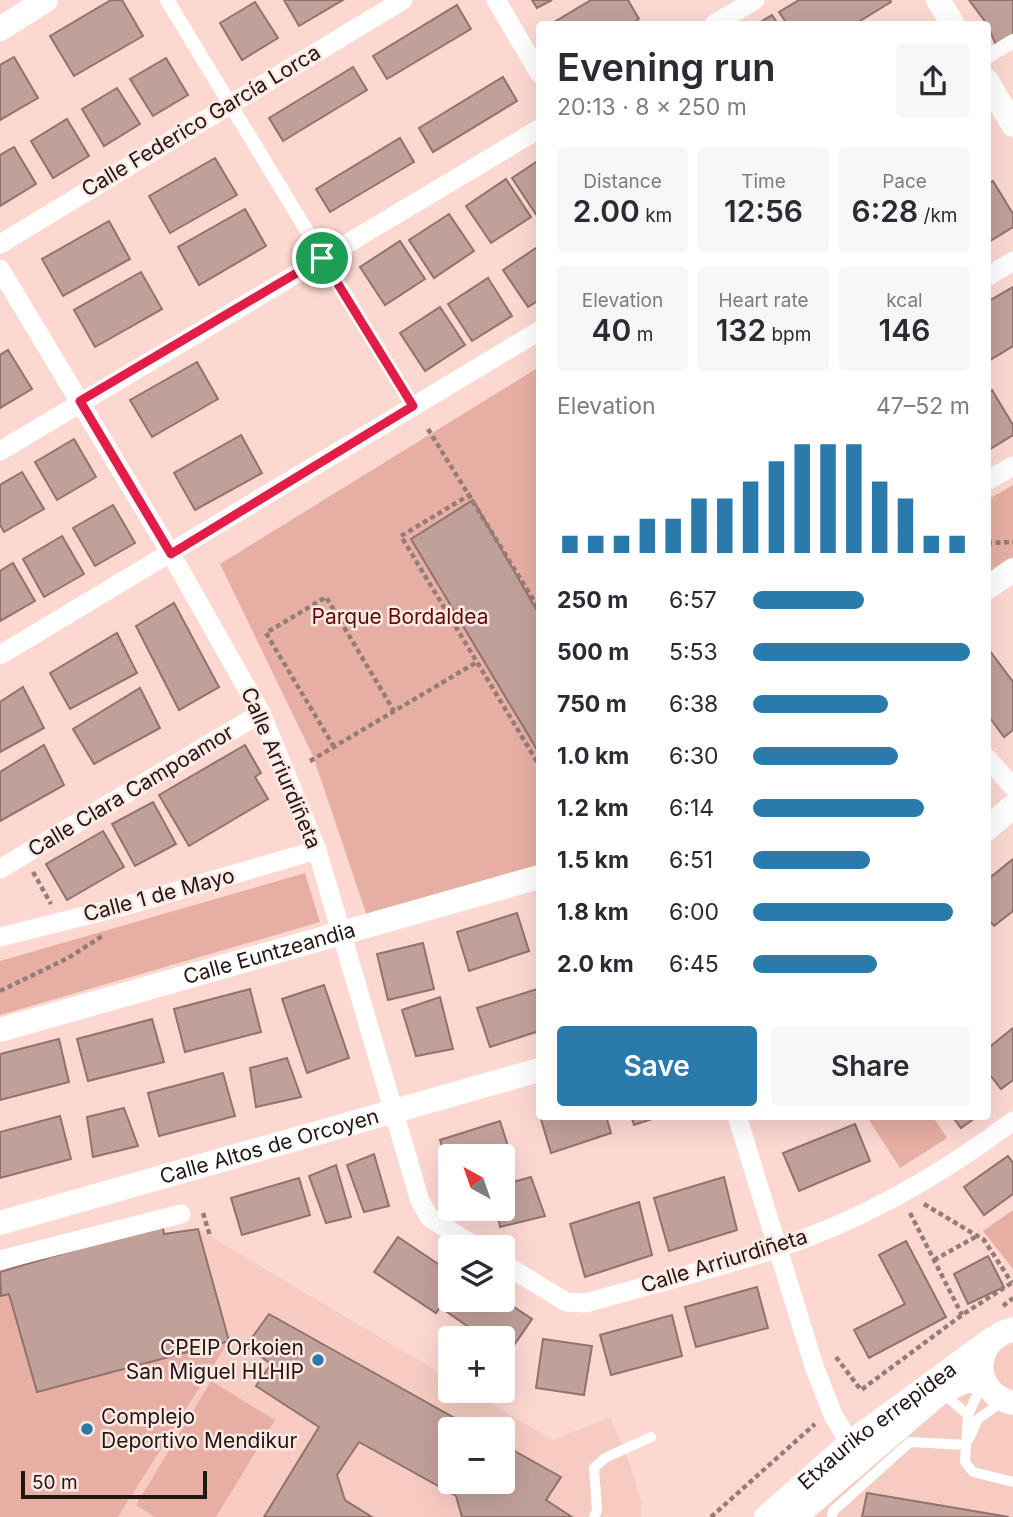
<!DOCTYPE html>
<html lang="en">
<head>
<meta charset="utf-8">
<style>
	:root { --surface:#fff; --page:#f7f7f7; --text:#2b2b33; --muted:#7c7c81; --accent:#2a7aab }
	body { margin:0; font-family:Inter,sans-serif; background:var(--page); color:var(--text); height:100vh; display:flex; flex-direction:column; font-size:26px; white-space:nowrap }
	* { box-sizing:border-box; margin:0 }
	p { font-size:23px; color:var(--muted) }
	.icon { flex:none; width:38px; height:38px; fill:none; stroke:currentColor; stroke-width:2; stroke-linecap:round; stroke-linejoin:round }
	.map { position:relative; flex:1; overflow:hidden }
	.drawer { position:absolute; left:536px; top:21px; width:455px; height:1099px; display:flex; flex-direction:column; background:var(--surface); border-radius:7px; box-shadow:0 7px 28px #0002 }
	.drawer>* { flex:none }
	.needle { width:46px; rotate:320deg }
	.buttons { position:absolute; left:438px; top:1144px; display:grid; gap:14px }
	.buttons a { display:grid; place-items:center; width:77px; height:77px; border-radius:7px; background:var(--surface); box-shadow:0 7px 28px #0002; font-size:35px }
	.scale { position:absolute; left:21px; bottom:18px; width:186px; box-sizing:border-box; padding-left:7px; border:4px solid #231714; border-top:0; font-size:19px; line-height:24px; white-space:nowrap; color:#231714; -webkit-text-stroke:5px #ffe9e5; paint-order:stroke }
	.pin { position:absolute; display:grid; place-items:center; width:60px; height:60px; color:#fff; margin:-30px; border:4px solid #fff; border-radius:50%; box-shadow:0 2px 7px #0007 }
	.round { display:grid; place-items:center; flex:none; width:74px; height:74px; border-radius:7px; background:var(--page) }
	.headline { display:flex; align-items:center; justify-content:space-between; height:119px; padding:0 21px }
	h1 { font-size:38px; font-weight:600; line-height:52px }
	.stats { display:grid; grid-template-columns:repeat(3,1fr); gap:10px; height:119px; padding:7px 21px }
	.stats div { display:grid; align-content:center; border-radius:7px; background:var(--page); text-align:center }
	.stats b { font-size:30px; font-weight:600 }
	.stats small { font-size:19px; font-weight:400 }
	.stats p { font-size:19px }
	.chart { height:196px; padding:14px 21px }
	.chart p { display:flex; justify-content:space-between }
	.chart svg { width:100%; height:126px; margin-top:7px; stroke:var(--accent); stroke-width:6 }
	.action { display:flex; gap:14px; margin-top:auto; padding:14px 21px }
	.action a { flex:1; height:80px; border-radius:7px; background:var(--accent); color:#fff; font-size:28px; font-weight:600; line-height:80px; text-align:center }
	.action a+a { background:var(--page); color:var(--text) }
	ul { padding:0 21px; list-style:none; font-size:23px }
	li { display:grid; grid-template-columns:112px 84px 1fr; align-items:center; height:52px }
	li i { height:18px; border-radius:9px; background:var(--accent) }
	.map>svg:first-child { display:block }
</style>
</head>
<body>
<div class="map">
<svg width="1013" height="1517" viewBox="0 0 1013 1517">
	<rect width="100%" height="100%" fill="#fcd8d1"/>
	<g fill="#f6cbc2" fill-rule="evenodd">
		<path d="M 198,1229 L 450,1379 L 450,1391 L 470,1391 L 553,1440 L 610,1417 L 629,1461 L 641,1501 L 641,1517 L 118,1517 L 229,1342 ZM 450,1430 L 502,1430 L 502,1482 L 450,1482 Z"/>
		<polygon points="1013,1343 1013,1517 796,1517 981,1360"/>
	</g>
	<g fill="#e7afa4">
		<polygon points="539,367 539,877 370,925 313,756 220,564"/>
		<polygon points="1013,485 1013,558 987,578 987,500"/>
		<polygon points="305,873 320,922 0,1015 0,961"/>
		<polygon points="867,1117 933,1117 947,1138 900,1168"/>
		<polygon points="1013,1210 1013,1269 983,1231"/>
		<polygon points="162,1224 165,1234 198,1229 229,1341 118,1517 0,1517 0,1272"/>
		<polygon points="211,1381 275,1420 216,1517 155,1517 136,1505"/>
	</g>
	<g fill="#c1a09a" stroke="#91726c" stroke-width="2">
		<polygon points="111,0 122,0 143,36 74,76 50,36"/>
		<polygon points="284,0 343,0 299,26"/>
		<polygon points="532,0 552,0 537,8"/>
		<polygon points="591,0 628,0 639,19 631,24 551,24"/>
		<polygon points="799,0 890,0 891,2 855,24 787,24 779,12"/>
		<polygon points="969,0 1013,0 1013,35 996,45 987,24"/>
		<polygon points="255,2 278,38 242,60 220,23"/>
		<polygon points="457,5 471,29 387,79 373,56"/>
		<polygon points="772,15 778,24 757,24"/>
		<polygon points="14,57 38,98 0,120 0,65"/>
		<polygon points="166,58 188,95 153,116 130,79"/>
		<polygon points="353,67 367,90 283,141 269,118"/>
		<polygon points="503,77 517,101 433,152 419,128"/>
		<polygon points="117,88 140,124 104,146 82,109"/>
		<polygon points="67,119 89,156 53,178 31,141"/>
		<polygon points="400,138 414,162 330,212 316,189"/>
		<polygon points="14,147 36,184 0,206 0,155"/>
		<polygon points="215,158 237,195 170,233 149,196"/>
		<polygon points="539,160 539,214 537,216 512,178"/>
		<polygon points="506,179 531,217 491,243 466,206"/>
		<polygon points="993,181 1013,214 1013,227 987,243 987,185"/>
		<polygon points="245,209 266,246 199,285 178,247"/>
		<polygon points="449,214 474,251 434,278 409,240"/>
		<polygon points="109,221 130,259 63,296 42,259"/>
		<polygon points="400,241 425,279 385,305 360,267"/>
		<polygon points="539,246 539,300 528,307 503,270"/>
		<polygon points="141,272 162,309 95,347 74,310"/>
		<polygon points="488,278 512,316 472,341 448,304"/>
		<polygon points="1013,287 1013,346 990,360 987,354 987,302"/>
		<polygon points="440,307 465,345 425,371 400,333"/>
		<polygon points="8,350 32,389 0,408 0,355"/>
		<polygon points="197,362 218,399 152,437 130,400"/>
		<polygon points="992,390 1013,425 1013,435 987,451 987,393"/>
		<polygon points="241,435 262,473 195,510 174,473"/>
		<polygon points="74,439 96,477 57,500 35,462"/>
		<polygon points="22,472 44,509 4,532 0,525 0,485"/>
		<polygon points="473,500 539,614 539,753 411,539"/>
		<polygon points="113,505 135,543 95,566 73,528"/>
		<polygon points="62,536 84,574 44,597 23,559"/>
		<polygon points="13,563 35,601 0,621 0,571"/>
		<polygon points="174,603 219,687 179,710 136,626"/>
		<polygon points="117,633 137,673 70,709 50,673"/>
		<polygon points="990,651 1013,682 1013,730 1004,737 987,714 987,653"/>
		<polygon points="23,687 44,728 0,752 0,702"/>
		<polygon points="140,688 160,728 94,764 73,729"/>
		<polygon points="44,745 64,785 0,821 0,772"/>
		<polygon points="245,745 261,773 255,777 268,799 189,846 159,795"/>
		<polygon points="153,802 176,844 135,866 112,824"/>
		<polygon points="103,831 124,867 67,900 46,864"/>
		<polygon points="1013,859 1013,911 994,926 987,918 987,880"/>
		<polygon points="517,913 529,951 469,971 457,932"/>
		<polygon points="423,943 434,989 388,1000 377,954"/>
		<polygon points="324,985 349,1058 307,1073 282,999"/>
		<polygon points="250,989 261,1032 185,1052 174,1009"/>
		<polygon points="537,989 539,1031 490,1047 477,1008"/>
		<polygon points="440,997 453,1049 416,1056 402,1010"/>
		<polygon points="152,1019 164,1062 88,1081 77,1039"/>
		<polygon points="1013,1028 1013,1080 1001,1089 987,1071 987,1049"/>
		<polygon points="59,1039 69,1082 0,1100 0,1054"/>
		<polygon points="287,1058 301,1097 256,1107 250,1068"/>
		<polygon points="223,1073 235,1116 159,1136 148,1093"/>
		<polygon points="124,1108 138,1146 93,1157 87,1117"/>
		<polygon points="60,1116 71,1159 0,1178 0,1132"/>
		<polygon points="540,1116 606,1116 611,1133 551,1153"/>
		<polygon points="631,1116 661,1116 634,1125"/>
		<polygon points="952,1116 974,1116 975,1118 961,1128"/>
		<polygon points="500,1121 512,1159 502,1162 502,1157 450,1157 450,1172 440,1140"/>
		<polygon points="855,1124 870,1161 799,1191 783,1153"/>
		<polygon points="374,1154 389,1206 364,1212 347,1165"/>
		<polygon points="1008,1156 1013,1163 1013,1194 984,1215 964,1187"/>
		<polygon points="336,1165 351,1217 326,1223 309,1176"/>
		<polygon points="531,1177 545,1216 500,1227 497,1209 502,1209 502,1185"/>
		<polygon points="724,1177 737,1230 669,1251 654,1198"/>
		<polygon points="299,1178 310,1215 242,1235 231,1198"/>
		<polygon points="639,1202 652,1255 585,1277 570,1224"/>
		<polygon points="162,1224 164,1234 198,1229 229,1341 37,1392 9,1294 1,1296 0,1272"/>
		<polygon points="398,1237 450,1272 450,1292 436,1313 374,1272"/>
		<polygon points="906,1241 946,1317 869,1358 854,1330 905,1304 879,1255"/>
		<polygon points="988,1256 1004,1287 968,1304 954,1274"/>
		<polygon points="757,1287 768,1328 696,1347 685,1307"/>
		<polygon points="502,1299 532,1319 508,1354 502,1350 502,1339 486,1339 447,1312 455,1300"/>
		<polygon points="269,1314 476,1430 450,1430 450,1482 502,1482 502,1444 561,1477 546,1500 572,1517 462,1517 456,1496 359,1442 337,1475 345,1500 372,1517 264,1517 319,1427 256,1386 271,1364 246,1346"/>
		<polygon points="672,1315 682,1356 611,1375 600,1335"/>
		<polygon points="543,1339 592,1346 584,1395 536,1388"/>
		<polygon points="867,1493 1009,1517 862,1517"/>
	</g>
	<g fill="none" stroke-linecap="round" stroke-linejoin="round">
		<g stroke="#947c77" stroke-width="4.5" stroke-dasharray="5 3.5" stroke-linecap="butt">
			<polyline points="428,429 539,609"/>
			<polyline points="471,494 401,536 539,765"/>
			<polyline points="987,543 1013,542"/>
			<polyline points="334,747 266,633 326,597 394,711"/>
			<polyline points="310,761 477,662"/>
			<polyline points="33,872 51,904"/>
			<polyline points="0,991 68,958 104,935"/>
			<polyline points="924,1204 984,1240 1012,1283"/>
			<polyline points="203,1213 210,1236"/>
			<polyline points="910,1213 962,1315"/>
			<polyline points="934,1260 977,1236"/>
			<polyline points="1003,1306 1013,1298"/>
			<polyline points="836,1357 861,1390 962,1315 1013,1282"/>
			<polyline points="711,1517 815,1424"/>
		</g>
		<g stroke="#fff" stroke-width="10">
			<polyline points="944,1394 968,1415 965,1462 973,1472 1013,1482"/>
			<polyline points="968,1415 983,1382"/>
			<polyline points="969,1439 978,1419 1002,1402"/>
			<polyline points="594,1517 597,1510 594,1468 605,1458 651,1437"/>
			<polyline points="832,1517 833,1511 910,1442 966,1445"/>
		</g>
		<g stroke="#fff" stroke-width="14">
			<polyline points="167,0 413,406"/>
			<polyline points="987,57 1013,41"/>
		</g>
		<g stroke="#fff" stroke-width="19">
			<polyline points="496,0 539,73"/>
			<polyline points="714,24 755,0"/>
			<polyline points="0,244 403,0"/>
			<polyline points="0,269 171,554 261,713 317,850 420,1201 430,1218 478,1248"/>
			<polyline points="987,277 1013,261"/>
			<polyline points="0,451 539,129"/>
			<polyline points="987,481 1013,466"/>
			<polyline points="0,655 539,331"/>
			<polyline points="987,758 1013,787"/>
			<polyline points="0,869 261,713"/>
			<polyline points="0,937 132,904 317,850"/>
			<polyline points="737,1116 814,1366 833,1415 850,1443"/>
			<polyline points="0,1260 181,1214"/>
			<path d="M 502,1263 L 566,1302 L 586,1303 C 649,1285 713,1269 775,1249 C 861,1221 941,1175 1013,1121"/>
		</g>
		<g stroke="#fff" stroke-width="24">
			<polyline points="938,0 953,24"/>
			<polyline points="0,29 46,0"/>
			<polyline points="987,81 1013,125"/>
			<polyline points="987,588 1013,570"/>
			<polyline points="987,829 1013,806"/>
			<path id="s1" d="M 0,1030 L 539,877"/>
			<path id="s2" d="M 0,1223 L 539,1070"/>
			<path d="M 1013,1329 C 971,1340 971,1393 1013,1403"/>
			<path id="s3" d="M 766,1517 L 850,1443 L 992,1339"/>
			<polyline points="795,1517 941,1392 966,1381 983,1381"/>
		</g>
	</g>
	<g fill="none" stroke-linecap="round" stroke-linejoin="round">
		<defs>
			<polygon id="route" points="322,258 413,406 171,554 80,401"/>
		</defs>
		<use href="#route" stroke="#fff" stroke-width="14"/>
		<use href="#route" stroke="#e11d48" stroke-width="9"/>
	</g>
	<g fill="#2a7aab" stroke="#ffe9e5" stroke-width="2.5">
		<circle cx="318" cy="1360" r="7"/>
		<circle cx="87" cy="1429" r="7"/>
	</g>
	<g text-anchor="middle" stroke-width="5" stroke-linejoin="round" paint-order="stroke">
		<g font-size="21" fill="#231714" stroke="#ffe9e5">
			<text transform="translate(201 121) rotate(-31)" y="7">Calle Federico García Lorca</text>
			<text transform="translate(281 768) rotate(67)" y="7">Calle Arriurdiñeta</text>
			<text transform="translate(131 791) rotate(-31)" y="7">Calle Clara Campoamor</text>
			<text transform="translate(159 895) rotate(-15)" y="7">Calle 1 de Mayo</text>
			<text dy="7" stroke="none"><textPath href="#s1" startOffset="280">Calle Euntzeandia</textPath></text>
			<text dy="7" stroke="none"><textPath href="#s2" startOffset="280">Calle Altos de Orcoyen</textPath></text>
			<text transform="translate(724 1261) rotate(-17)" y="7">Calle Arriurdiñeta</text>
			<text dy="7" stroke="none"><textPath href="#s3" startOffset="144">Etxauriko errepidea</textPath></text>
		</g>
		<g font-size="21" fill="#5d0f05" stroke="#ffe9e5">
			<text x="400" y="624">Parque Bordaldea</text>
		</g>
		<g font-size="21" fill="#231714" stroke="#ffe9e5" text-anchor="end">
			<text x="304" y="1355">CPEIP Orkoien<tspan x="304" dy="24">San Miguel HLHIP</tspan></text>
			<text x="101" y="1424" text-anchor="start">Complejo<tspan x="101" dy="24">Deportivo Mendikur</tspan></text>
		</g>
	</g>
</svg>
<div class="buttons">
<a><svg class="needle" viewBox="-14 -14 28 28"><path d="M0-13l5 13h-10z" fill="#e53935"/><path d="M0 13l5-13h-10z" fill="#7c7c81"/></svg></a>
<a><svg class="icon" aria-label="layers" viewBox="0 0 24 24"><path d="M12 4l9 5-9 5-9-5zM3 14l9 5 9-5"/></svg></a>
<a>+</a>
<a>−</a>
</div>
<div class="scale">50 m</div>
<div class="pin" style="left:322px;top:258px;background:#1e9e55"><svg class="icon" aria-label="arrive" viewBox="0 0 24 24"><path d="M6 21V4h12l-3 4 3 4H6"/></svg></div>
<section class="drawer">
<div class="headline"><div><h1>Evening run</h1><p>20:13 · 8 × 250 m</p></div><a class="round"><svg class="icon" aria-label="share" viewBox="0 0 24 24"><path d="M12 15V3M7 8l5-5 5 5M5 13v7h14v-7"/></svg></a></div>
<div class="stats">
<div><p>Distance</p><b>2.00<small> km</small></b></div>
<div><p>Time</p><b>12:56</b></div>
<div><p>Pace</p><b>6:28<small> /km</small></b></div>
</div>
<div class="stats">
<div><p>Elevation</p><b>40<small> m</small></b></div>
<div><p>Heart rate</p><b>132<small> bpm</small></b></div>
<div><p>kcal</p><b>146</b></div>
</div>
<div class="chart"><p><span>Elevation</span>47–52 m</p>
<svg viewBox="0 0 160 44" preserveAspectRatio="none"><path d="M5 44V38M15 44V38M25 44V38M35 44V32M45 44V32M55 44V25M65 44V25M75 44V19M85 44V12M95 44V6M105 44V6M115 44V6M125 44V19M135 44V25M145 44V38M155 44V38"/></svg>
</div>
<ul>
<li><b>250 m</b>6:57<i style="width:51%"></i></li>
<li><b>500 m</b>5:53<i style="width:100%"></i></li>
<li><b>750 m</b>6:38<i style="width:62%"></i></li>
<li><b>1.0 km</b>6:30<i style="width:67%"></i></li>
<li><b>1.2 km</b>6:14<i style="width:79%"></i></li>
<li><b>1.5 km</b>6:51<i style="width:54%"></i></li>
<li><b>1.8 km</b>6:00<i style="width:92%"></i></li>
<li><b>2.0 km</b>6:45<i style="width:57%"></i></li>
</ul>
<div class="action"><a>Save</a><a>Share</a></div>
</section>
</div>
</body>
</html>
